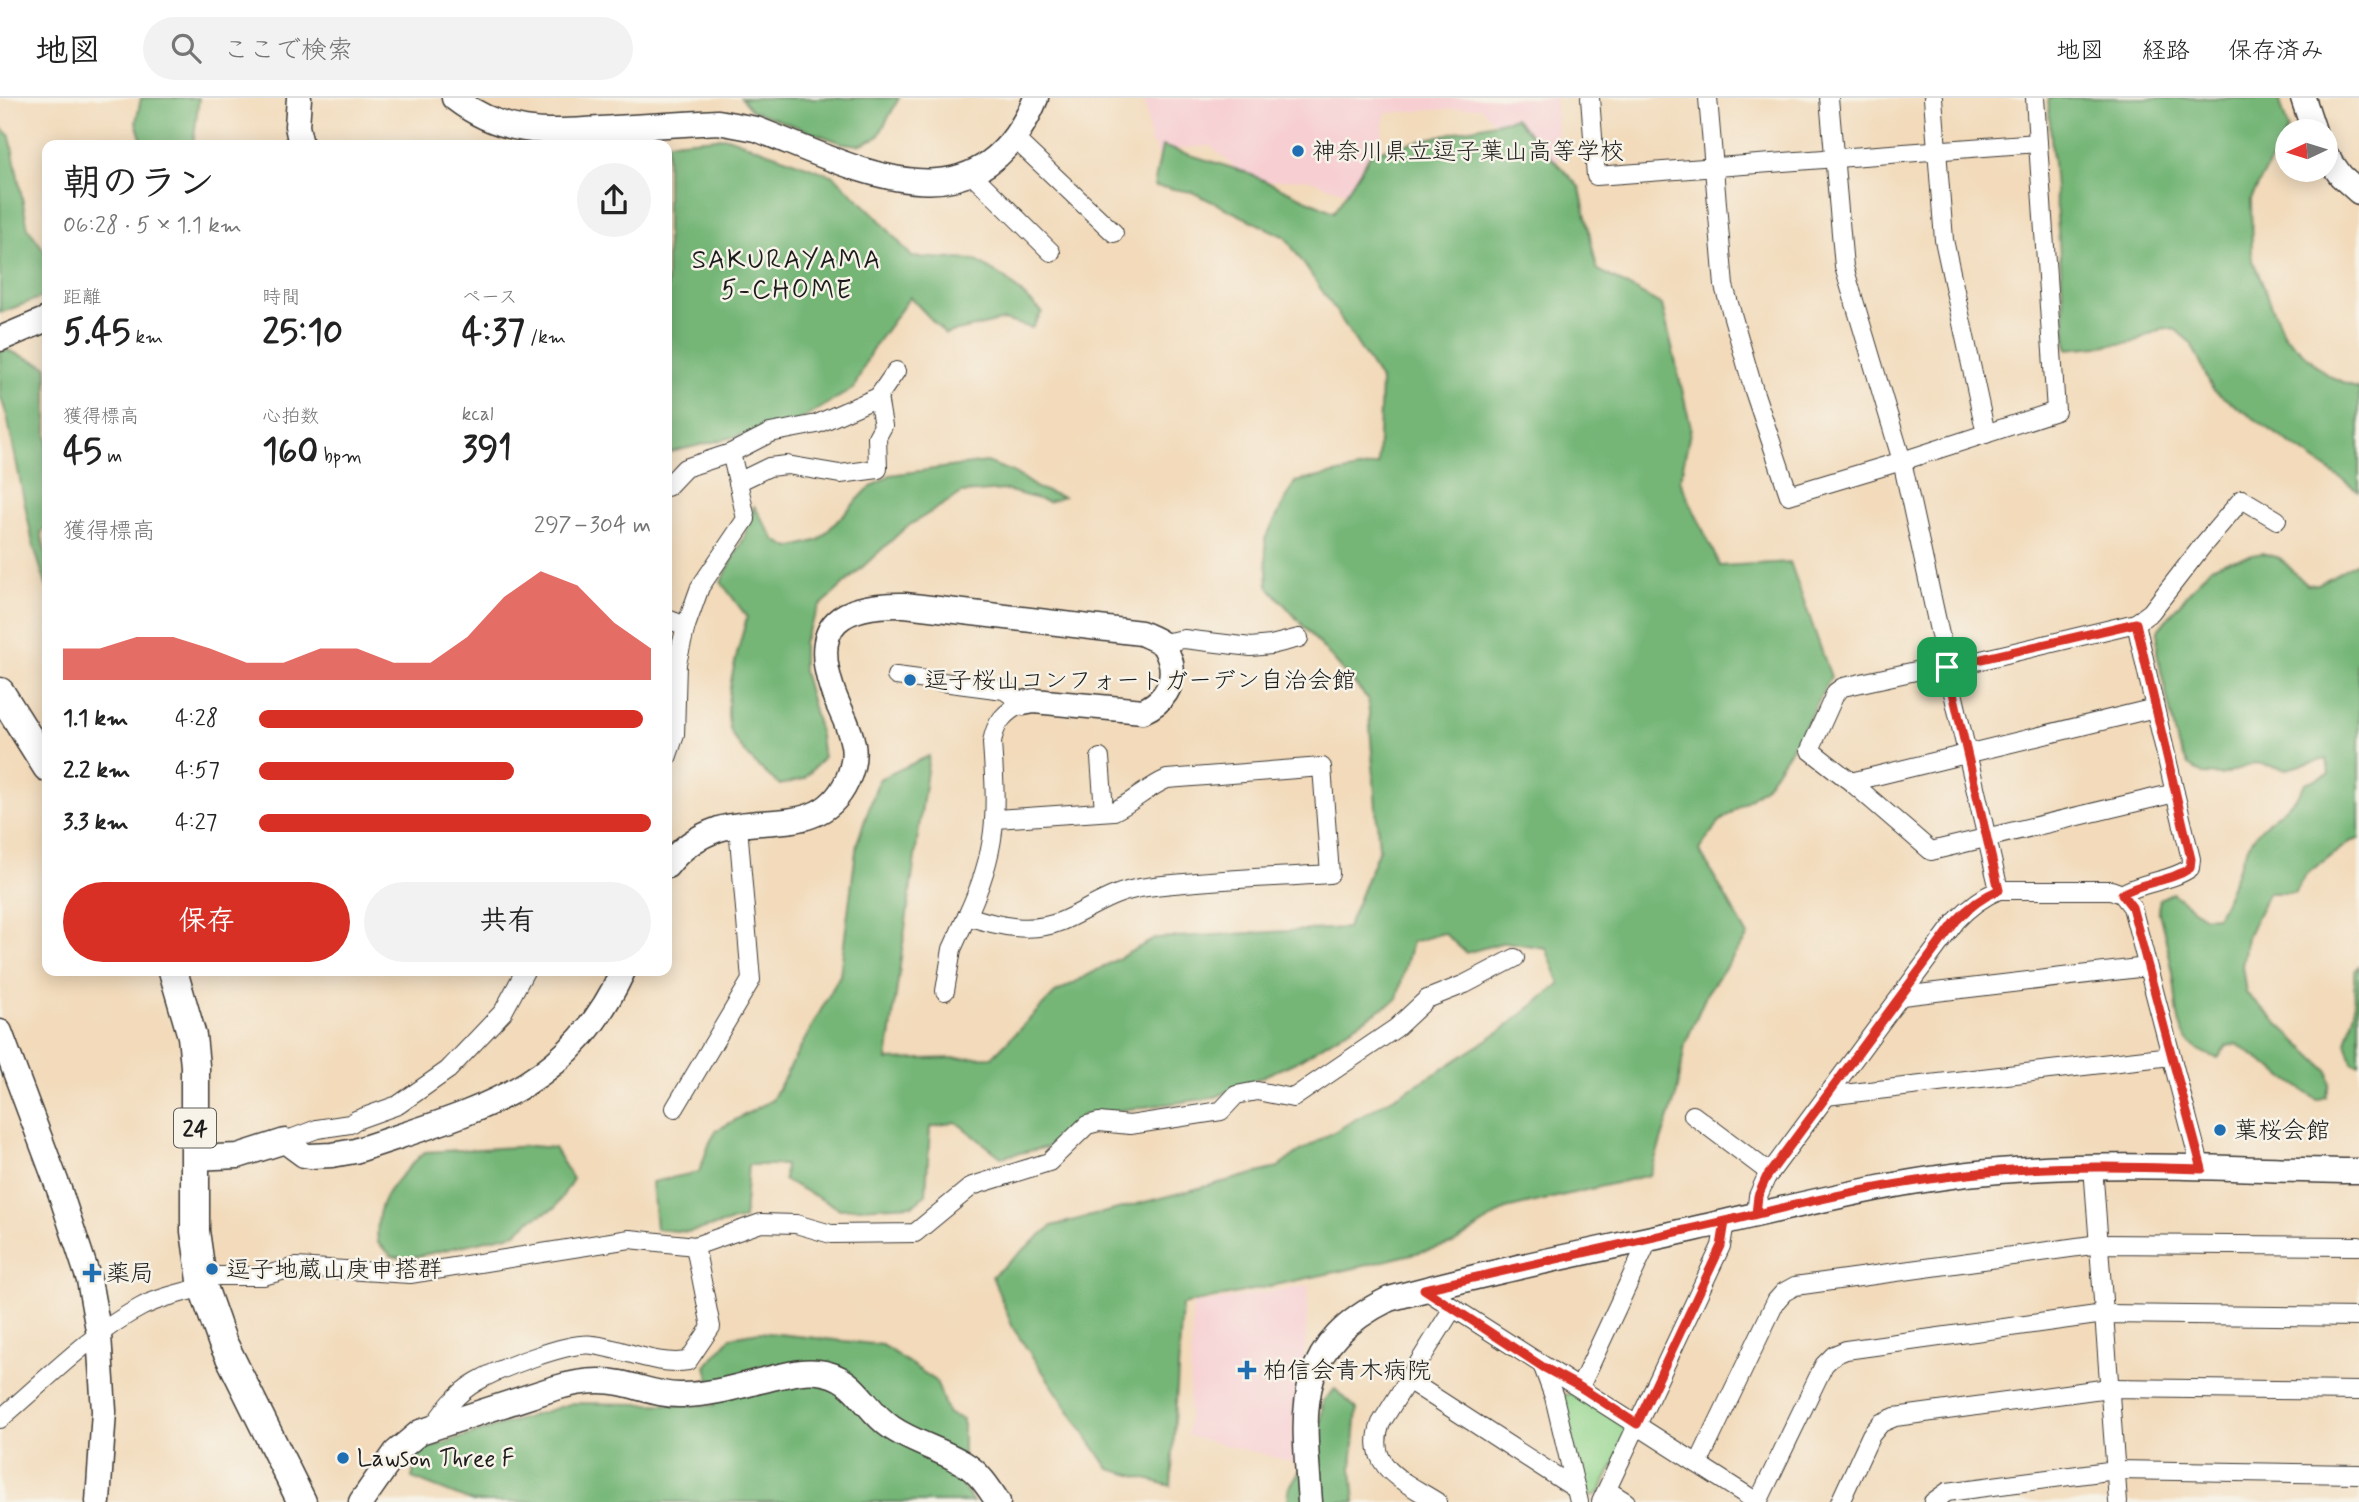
<!DOCTYPE html>
<html lang="ja">
<head>
<meta charset="utf-8">
<style>
	:root { --surface:#fff; --page:#f2f2f2; --text:#222; --muted:#767676; --line:#e0e0e0; --accent:#d93025 }
	body { margin:0; font-family:Mynerve,"Klee One",sans-serif; background:var(--page); color:var(--text); height:100vh; display:flex; flex-direction:column; font-size:26px; white-space:nowrap }
	* { box-sizing:border-box; margin:0 }
	p { font-size:23px; color:var(--muted) }
	.icon { flex:none; width:38px; height:38px; fill:none; stroke:currentColor; stroke-width:2; stroke-linecap:round; stroke-linejoin:round }
	.map { position:relative; flex:1; overflow:hidden }
	.sheet { position:absolute; left:42px; top:42px; width:630px; height:836px; display:flex; flex-direction:column; background:var(--surface); border-radius:14px; box-shadow:0 4px 18px #0003 }
	.sheet>* { flex:none }
	.needle { width:46px; rotate:266deg }
	.fabs { position:absolute; left:2275px; top:21px; display:grid; gap:14px }
	.fabs a { display:grid; place-items:center; width:63px; height:63px; border-radius:50%; background:var(--surface); box-shadow:0 4px 18px #0003; font-size:35px }
	.pin { position:absolute; display:grid; place-items:center; width:60px; height:60px; color:#fff; margin:-30px; border-radius:14px; box-shadow:0 4px 10px #0006 }
	.round { display:grid; place-items:center; flex:none; width:74px; height:74px; border-radius:37px; background:var(--page) }
	.headline { display:flex; align-items:center; justify-content:space-between; height:119px; padding:0 21px }
	h1 { font-size:38px; font-weight:800; line-height:52px }
	.metrics { display:grid; grid-template-columns:repeat(3,1fr); gap:10px; height:119px; padding:7px 21px }
	.metrics div { display:grid; align-content:center }
	.metrics b { font-size:35px; font-weight:800 }
	.metrics small { font-size:19px; font-weight:400 }
	.metrics p { font-size:19px }
	.chart { height:196px; padding:14px 21px }
	.chart p { display:flex; justify-content:space-between }
	.chart svg { width:100%; height:126px; margin-top:7px; fill:var(--accent); opacity:.7 }
	.cta { display:flex; gap:14px; margin-top:auto; padding:14px 21px }
	.cta a { flex:1; height:80px; border-radius:42px; background:var(--accent); color:#fff; font-size:28px; font-weight:800; line-height:80px; text-align:center }
	.cta a+a { background:var(--page); color:var(--text) }
	ul { padding:0 21px; list-style:none; font-size:23px }
	li { display:grid; grid-template-columns:112px 84px 1fr; align-items:center; height:52px }
	li i { height:18px; border-radius:9px; background:var(--accent) }
	header { display:flex; align-items:center; gap:42px; box-sizing:border-box; height:98px; padding:0 35px; background:var(--surface); border-bottom:2px solid var(--line) }
	header strong { font-size:33px }
	nav { display:flex; gap:38px; margin-inline-start:auto; font-size:24px }
	.search { width:490px; height:63px; background:var(--page); display:flex; align-items:center; gap:18px; box-sizing:border-box; padding:0 24px; border-radius:38px; color:var(--muted); font-size:26px }
	.map>svg:first-child { display:block }
</style>
</head>
<body>
<header>
<strong>地図</strong>
<div class="search"><svg class="icon" aria-label="search" viewBox="0 0 24 24"><circle cx="10" cy="10" r="6"/><path d="M15 15l6 6"/></svg>ここで検索</div>
<nav><a>地図</a><a>経路</a><a>保存済み</a></nav>
</header>
<div class="map">
<svg width="2359" height="1404" viewBox="0 0 2359 1404">
	<rect width="100%" height="100%" fill="#f7f3e8"/>
	<filter id="ink" filterUnits="userSpaceOnUse"><feTurbulence type="fractalNoise" baseFrequency=".0143" numOctaves="2"/><feDisplacementMap in="SourceGraphic" scale="14" xChannelSelector="R" yChannelSelector="G"/><feConvolveMatrix kernelMatrix="1 2 1 2 8 2 1 2 1" color-interpolation-filters="sRGB"/></filter>
	<filter id="wash" filterUnits="userSpaceOnUse"><feTurbulence type="fractalNoise" baseFrequency=".00686" numOctaves="4" result="noise"/><feDisplacementMap in="SourceGraphic" scale="28" xChannelSelector="R" yChannelSelector="G"/><feGaussianBlur stdDeviation="1.57" result="paint"/><feColorMatrix in="noise" values="0 0 0 0 0 0 0 0 0 0 0 0 0 0 0 0 0 1.4 0 .05"/><feComposite in="paint" operator="in"/></filter>
	<g filter="url(#wash)">
		<rect width="100%" height="100%" fill="#f2daba"/>
		<g fill="#f7cfd3">
			<polygon points="1144,0 1555,0 1559,62 1535,68 1480,9 1385,15 1373,103 1306,81 1268,83 1242,76 1211,48 1181,50 1167,57 1157,56 1156,48 1151,47"/>
			<polygon points="1309,1187 1298,1365 1188,1338 1193,1207"/>
		</g>
		<polygon fill="#91d48b" stroke="#567854" stroke-width="2" points="1573,1295 1624,1326 1627,1340 1600,1394 1593,1398 1586,1396 1560,1298"/>
		<g fill="#74b677" stroke="#48694a" stroke-width="2">
			<polygon points="141,0 199,0 193,47 143,47 136,24"/>
			<polygon points="741,0 899,0 878,39 859,47 842,45 751,12"/>
			<polygon points="2048,0 2279,0 2288,31 2251,101 2252,160 2284,237 2327,277 2359,291 2359,393 2213,292 2191,245 2176,232 2163,230 2131,245 2067,251"/>
			<polygon points="1515,20 1580,90 1597,171 1662,207 1691,329 1680,383 1720,468 1790,464 1831,579 1802,634 1765,689 1718,725 1699,752 1748,838 1707,895 1685,946 1677,995 1650,1077 1506,1111 1453,1146 1355,1170 1182,1207 1171,1388 1109,1371 1013,1230 992,1178 1052,1128 1277,1070 1297,1055 1438,974 1502,932 1560,886 1546,850 1505,844 1466,855 1444,835 1412,844 1397,901 1296,964 1213,1000 1083,1017 1048,1049 1001,1059 956,1024 930,1029 926,1096 913,1107 840,1111 784,1082 785,1067 748,1067 744,1121 688,1134 656,1131 652,1084 699,1074 710,1044 717,1032 772,1002 840,877 857,745 879,681 929,658 887,962 992,959 1055,895 1156,840 1347,830 1379,751 1368,601 1268,488 1265,441 1295,384 1378,367 1381,283 1332,207 1285,139 1192,94 1154,88 1162,48 1245,74 1334,114 1372,54"/>
			<polygon points="0,29 10,38 28,130 47,156 47,197 0,215"/>
			<polygon points="727,39 834,78 875,117 912,159 975,162 1007,182 1042,214 1032,230 1004,222 945,236 910,199 871,253 854,290 797,324 667,355 667,47 635,47"/>
			<polygon points="7,252 47,268 47,428 41,434 47,462 47,490 33,446 7,318 0,297 0,253"/>
			<path d="M 986,364 L 1013,374 L 1037,390 L 1063,399 L 1048,404 L 1006,392 L 962,395 L 905,430 L 819,509 L 803,544 L 803,573 L 819,631 L 823,660 L 804,681 L 780,687 C 762,673 743,656 732,636 C 719,610 740,546 747,519 L 721,484 L 744,440 L 754,408 L 775,442 L 790,450 L 819,442 L 867,392 L 890,377 Z"/>
			<path d="M 2262,455 L 2280,460 L 2307,487 L 2318,486 L 2359,463 L 2359,563 L 2356,567 L 2359,582 L 2359,741 L 2350,744 L 2306,776 L 2294,795 L 2268,795 L 2247,839 L 2242,868 L 2246,895 L 2328,973 L 2330,986 L 2326,999 L 2317,1002 L 2237,946 L 2227,948 L 2218,960 C 2169,948 2180,908 2172,870 C 2168,850 2163,830 2158,811 L 2160,801 L 2172,795 L 2204,819 L 2217,818 C 2234,791 2237,760 2257,735 C 2271,717 2296,707 2305,685 L 2329,676 L 2327,661 L 2286,671 L 2256,665 L 2221,677 L 2203,676 L 2188,667 L 2178,648 L 2157,555 L 2158,532 L 2210,469 L 2226,463 Z"/>
			<polygon points="2359,868 2359,966 2352,964 2346,944 2355,913 2354,874"/>
			<path d="M 532,1048 L 554,1050 L 573,1081 L 555,1110 L 530,1122 L 516,1135 L 406,1161 L 392,1158 L 378,1145 C 373,1099 395,1085 424,1054 Z"/>
			<polygon points="759,1234 882,1247 936,1283 948,1316 963,1321 963,1389 973,1404 473,1404 412,1380 418,1353 573,1305 715,1307 706,1268 731,1239"/>
			<polygon points="1335,1291 1357,1311 1352,1370 1355,1404 1288,1404 1289,1390 1319,1341 1323,1303"/>
		</g>
	</g>
	<g filter="url(#ink)">
		<g fill="none" stroke-linecap="round" stroke-linejoin="round">
			<defs>
				<g id="street">
					<polyline points="1590,0 1596,78 2038,45"/>
					<polyline points="1708,0 1724,188 1754,293 1789,397 1902,363 2056,313 2035,0"/>
					<polyline points="1829,0 1844,169 1902,363 1947,569 1999,792"/>
					<polyline points="1933,0 1944,142 1986,336"/>
					<polyline points="1015,41 1114,135"/>
					<polyline points="970,74 1051,154"/>
					<polyline points="731,355 738,384 769,369 787,367 840,376 878,371 877,339 883,328 878,299"/>
					<polyline points="667,389 685,370 731,355 770,335 817,326 878,299 896,273"/>
					<polyline points="667,521 686,528 677,565 675,637 667,660"/>
					<polyline points="2136,525 2151,514 2203,447 2242,401 2277,422"/>
					<polyline points="686,528 700,489 746,421 738,384"/>
					<polyline points="1162,545 1184,541 1251,549 1271,547 1299,540"/>
					<path d="M 896,578 L 1004,592 L 1023,605 C 1005,614 995,624 992,645 C 997,716 998,752 967,818"/>
					<polyline points="1100,660 1104,713"/>
					<polyline points="1851,684 1810,652 1836,594 1843,589 1934,569 1960,567 2136,525 2155,610 1851,684 1931,753 2175,695 2155,610"/>
					<path d="M 2122,796 C 2143,783 2170,784 2190,770 L 2191,761 L 2175,695"/>
					<path d="M 945,893 L 952,851 L 967,818 C 998,828 1031,836 1062,823 C 1092,810 1112,793 1147,789 C 1207,781 1269,780 1330,776 L 1322,669 L 1167,681 C 1148,689 1133,704 1114,713 L 996,721"/>
					<polyline points="1902,898 2147,869"/>
					<polyline points="1826,998 2171,958"/>
					<polyline points="675,1010 751,882 738,728"/>
					<polyline points="1693,1017 1770,1075"/>
					<polyline points="285,1043 317,1031 350,1026 356,1022 398,1007 448,972 503,914 525,873"/>
					<polyline points="2093,1068 2118,1404"/>
					<path d="M 1756,1116 L 1758,1098 L 1766,1080 L 1956,823 C 1969,809 1982,799 1999,792 L 2111,792 L 2122,796 L 2132,809 L 2201,1071"/>
					<polyline points="201,1178 263,1178 296,1169 410,1176 630,1141 695,1148 761,1125 796,1126 831,1136 915,1135 972,1088 1049,1064 1087,1027 1099,1024 1130,1027 1221,1013 1236,997 1257,993 1293,1000 1396,930 1427,901 1465,886 1515,860"/>
					<polyline points="1424,1191 1757,1404"/>
					<polyline points="1543,1269 1554,1299 1579,1404"/>
					<polyline points="1408,1282 1576,1391"/>
					<polyline points="1580,1289 1649,1141"/>
					<path d="M 0,1321 C 43,1285 91,1235 141,1209 C 160,1199 182,1195 203,1189"/>
					<path d="M 432,1330 C 444,1312 457,1295 476,1284 C 498,1271 570,1243 593,1247 C 625,1251 656,1268 688,1263 L 711,1229 L 695,1148"/>
					<polyline points="1698,1366 1776,1203 1784,1194 1795,1188 2099,1146 2359,1148"/>
					<polyline points="1607,1392 1626,1404"/>
					<path d="M 1437,1404 C 1406,1384 1364,1370 1381,1325 L 1453,1210"/>
					<polyline points="1601,1404 1721,1148 1725,1124"/>
					<polyline points="1758,1404 1824,1267 1834,1257 1846,1252 2104,1216 2359,1219"/>
					<polyline points="1840,1404 1871,1337 1881,1325 1895,1319 2109,1290 2359,1293"/>
					<polyline points="1933,1404 1947,1394 2116,1372 2359,1376"/>
				</g>
				<g id="secondary">
					<polyline points="299,0 297,28 301,47"/>
					<path d="M 454,0 C 507,41 553,34 615,30 C 649,28 683,26 718,24 L 756,31 C 858,70 978,140 1036,0"/>
					<polyline points="2303,0 2314,33"/>
					<polyline points="2326,57 2341,78 2359,94"/>
					<polyline points="0,241 47,221"/>
					<path d="M 667,768 C 680,751 699,738 719,731 C 765,717 822,738 847,683 C 852,672 855,659 853,647 C 850,627 838,610 832,591 C 810,524 842,506 905,507 L 1141,535 C 1147,538 1156,541 1161,545 C 1166,549 1169,559 1171,565 C 1175,588 1163,604 1143,613 L 1034,603 L 1023,605"/>
					<polyline points="0,934 60,1094 89,1182 99,1237 104,1313 98,1404"/>
					<path d="M 195,1060 L 238,1058 L 285,1043 L 304,1057 L 310,1058 L 332,1057 L 355,1053 C 472,1013 566,996 623,873"/>
					<path d="M 361,1404 L 396,1354 L 420,1334 L 552,1291 C 574,1284 596,1280 620,1285 C 640,1289 661,1298 682,1297 C 714,1297 745,1286 776,1279 C 789,1276 804,1272 818,1274 C 857,1278 863,1311 892,1330 C 914,1345 940,1351 963,1365 C 979,1374 989,1390 998,1404"/>
					<path d="M 1310,1404 C 1303,1311 1292,1249 1389,1201 C 1491,1173 1595,1153 1698,1130 C 1798,1108 1897,1081 1999,1073 C 2119,1063 2239,1072 2359,1073"/>
				</g>
				<g id="primary">
					<polyline points="0,594 47,669"/>
					<polyline points="173,873 192,938 195,968 195,1133 203,1189 222,1243 302,1404"/>
				</g>
			</defs>
			<use href="#street" stroke="#3c3834" stroke-width="20"/>
			<use href="#secondary" stroke="#3c3834" stroke-width="27"/>
			<use href="#primary" stroke="#3c3834" stroke-width="31"/>
			<use href="#street" stroke="#fff" stroke-width="18"/>
			<use href="#secondary" stroke="#fff" stroke-width="24"/>
			<use href="#primary" stroke="#fff" stroke-width="28"/>
		</g>
	</g>
	<g fill="none" stroke-linecap="round" stroke-linejoin="round" filter="url(#ink)">
		<defs>
			<path id="route" d="M 1947,569 L 1999,792 C 1982,799 1969,809 1956,823 L 1766,1080 L 1758,1098 L 1756,1116 L 1424,1191 L 1543,1269 L 1580,1289 L 1637,1326 L 1721,1148 L 1725,1124 C 1815,1101 1906,1081 1998,1073 C 2066,1067 2134,1069 2202,1071 L 2132,809 L 2122,796 C 2143,783 2170,784 2190,770 L 2191,761 L 2136,525 L 1947,569"/>
		</defs>
		<use href="#route" stroke="#fff" stroke-width="14"/>
		<use href="#route" stroke="#d93025" stroke-width="9"/>
	</g>
	<g fill="#1f6fb2" stroke="#f7f3e8" stroke-width="2.5">
		<circle cx="1298" cy="53" r="7"/>
		<circle cx="910" cy="582" r="7"/>
		<circle cx="2220" cy="1032" r="7"/>
		<circle cx="212" cy="1171" r="7"/>
		<path d="M88.5 1164.5h7v7h7v7h-7v7h-7v-7h-7v-7h7z"/>
		<path d="M1243.5 1261.5h7v7h7v7h-7v7h-7v-7h-7v-7h7z"/>
		<circle cx="343" cy="1360" r="7"/>
	</g>
	<g text-anchor="middle" stroke-width="5" stroke-linejoin="round" paint-order="stroke">
		<rect fill="#f7f3e8" stroke="#5e5c59" stroke-width="2" x="174" y="1010.5" width="42" height="39" rx="5"/>
		<g font-size="23" font-weight="bold" fill="#1c1c1c">
			<text x="195" y="1038">24</text>
		</g>
		<g font-size="24" fill="#1c1c1c" stroke="#f7f3e8" text-anchor="start">
			<text x="1312" y="61">神奈川県立逗子葉山高等学校</text>
			<text x="924" y="590">逗子桜山コンフォートガーデン自治会館</text>
			<text x="2234" y="1040">葉桜会館</text>
			<text x="226" y="1179">逗子地蔵山庚申搭群</text>
			<text x="106" y="1183">薬局</text>
			<text x="1263" y="1280">柏信会青木病院</text>
			<text x="357" y="1368">Lawson Three F</text>
		</g>
		<g font-size="26" letter-spacing="2" fill="#1c1c1c" stroke="#f7f3e8">
			<text x="787" y="170">SAKURAYAMA<tspan x="787" dy="30">5-CHOME</tspan></text>
		</g>
	</g>
</svg>
<div class="fabs">
<a><svg class="needle" viewBox="-14 -14 28 28"><path d="M0-13l5 13h-10z" fill="#e53935"/><path d="M0 13l5-13h-10z" fill="#767676"/></svg></a>
</div>
<div class="pin" style="left:1947px;top:569px;background:#1e9e55"><svg class="icon" aria-label="arrive" viewBox="0 0 24 24"><path d="M6 21V4h12l-3 4 3 4H6"/></svg></div>
<section class="sheet">
<div class="headline"><div><h1>朝のラン</h1><p>06:28 · 5 × 1.1 km</p></div><a class="round"><svg class="icon" aria-label="share" viewBox="0 0 24 24"><path d="M12 15V3M7 8l5-5 5 5M5 13v7h14v-7"/></svg></a></div>
<div class="metrics">
<div><p>距離</p><b>5.45<small> km</small></b></div>
<div><p>時間</p><b>25:10</b></div>
<div><p>ペース</p><b>4:37<small> /km</small></b></div>
</div>
<div class="metrics">
<div><p>獲得標高</p><b>45<small> m</small></b></div>
<div><p>心拍数</p><b>160<small> bpm</small></b></div>
<div><p>kcal</p><b>391</b></div>
</div>
<div class="chart"><p><span>獲得標高</span>297–304 m</p>
<svg viewBox="0 0 160 44" preserveAspectRatio="none"><path d="M0 44V33L10 33L20 29L30 29L40 33L50 38L60 38L70 33L80 33L90 38L100 38L110 29L120 15L130 6L140 11L150 24L160 33V44z"/></svg>
</div>
<ul>
<li><b>1.1 km</b>4:28<i style="width:98%"></i></li>
<li><b>2.2 km</b>4:57<i style="width:65%"></i></li>
<li><b>3.3 km</b>4:27<i style="width:100%"></i></li>
</ul>
<div class="cta"><a>保存</a><a>共有</a></div>
</section>
</div>
</body>
</html>
